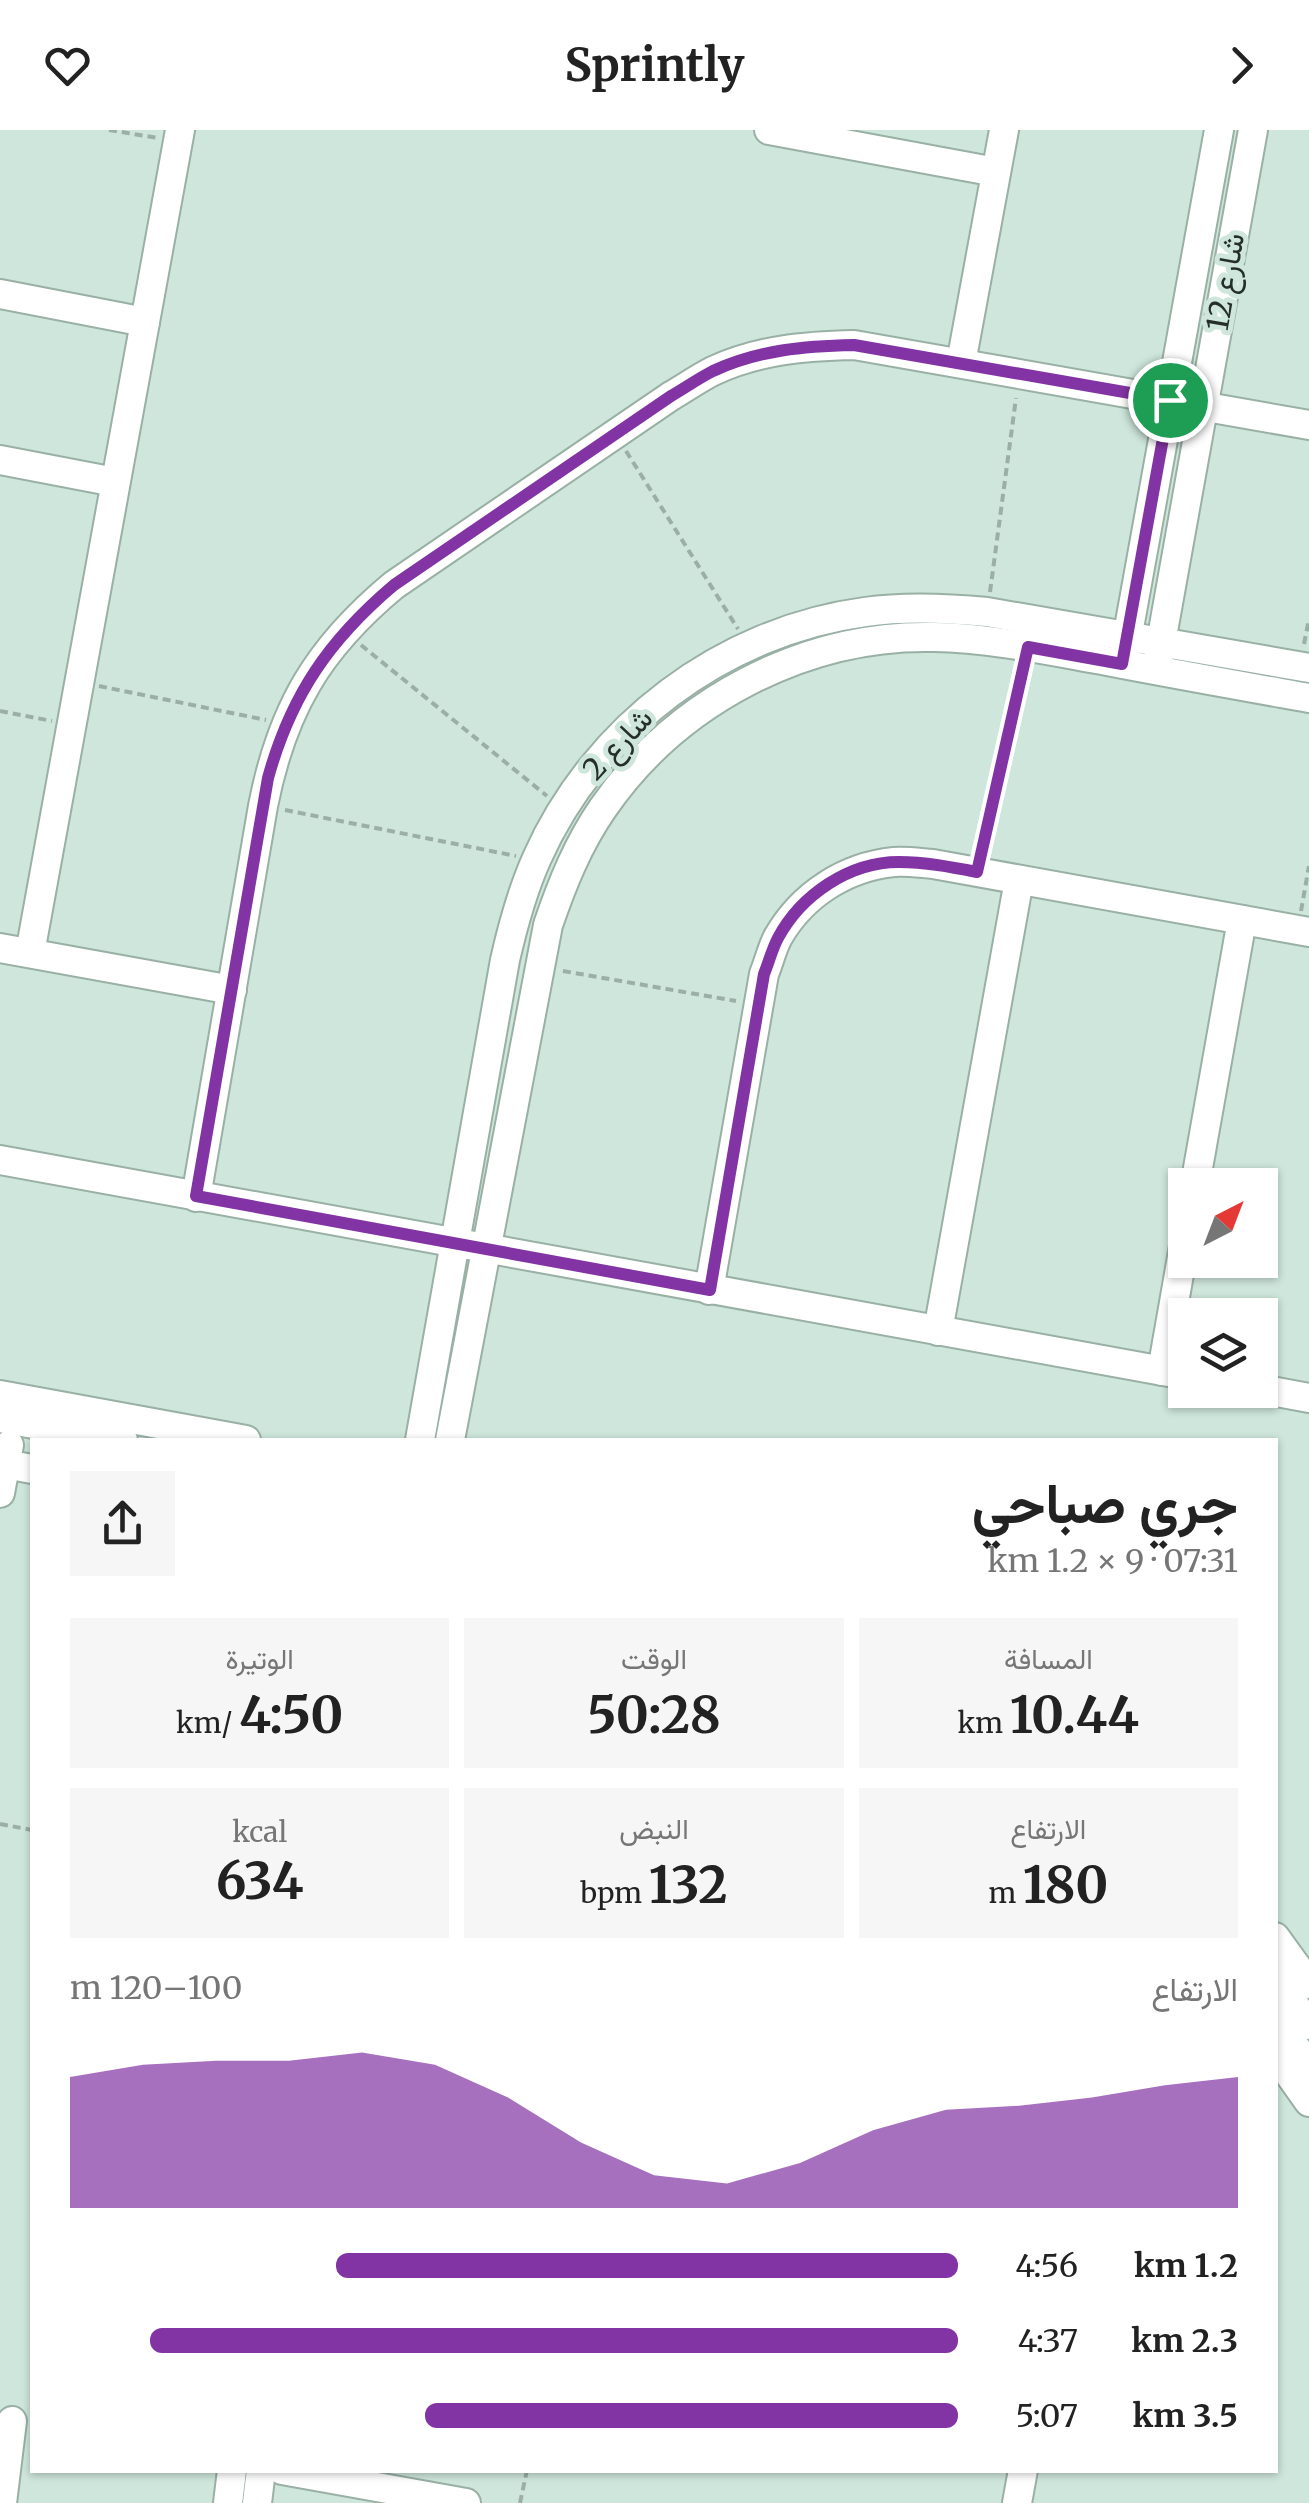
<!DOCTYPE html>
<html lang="ar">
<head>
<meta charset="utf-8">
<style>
	:root { --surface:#fff; --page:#f6f6f6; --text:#222; --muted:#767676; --accent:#8334a4 }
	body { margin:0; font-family:Merriweather,Vazirmatn,serif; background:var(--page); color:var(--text); direction:rtl; height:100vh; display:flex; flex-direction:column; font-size:38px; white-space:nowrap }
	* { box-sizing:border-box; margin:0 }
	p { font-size:32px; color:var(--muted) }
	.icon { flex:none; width:55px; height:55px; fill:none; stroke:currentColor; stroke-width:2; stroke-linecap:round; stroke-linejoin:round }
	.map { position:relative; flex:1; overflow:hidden; direction:ltr }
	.details { position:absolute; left:30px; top:1308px; width:1248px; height:1035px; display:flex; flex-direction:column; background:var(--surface); border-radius:0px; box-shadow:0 2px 8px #0004; direction:rtl }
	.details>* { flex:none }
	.needle { width:65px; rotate:42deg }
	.tools { position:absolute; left:1168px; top:1038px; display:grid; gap:20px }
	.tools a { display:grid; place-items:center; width:110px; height:110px; border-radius:0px; background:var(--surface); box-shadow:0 2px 8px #0004; font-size:50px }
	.pin { position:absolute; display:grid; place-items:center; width:85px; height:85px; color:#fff; margin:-42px; border:5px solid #fff; border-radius:50%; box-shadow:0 2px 10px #0007 }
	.round { display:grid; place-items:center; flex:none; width:105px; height:105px; border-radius:0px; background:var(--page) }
	.overview { display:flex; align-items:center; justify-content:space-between; height:170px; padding:0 40px }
	h1 { font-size:55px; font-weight:700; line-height:75px }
	.metrics { display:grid; grid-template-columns:repeat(3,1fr); gap:15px; height:170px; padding:10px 40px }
	.metrics div { display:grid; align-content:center; border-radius:0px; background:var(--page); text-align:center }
	.metrics b { font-size:50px; font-weight:700 }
	.metrics small { font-size:28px; font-weight:400 }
	.metrics p { font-size:28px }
	.chart { height:280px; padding:20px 40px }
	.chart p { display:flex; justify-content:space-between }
	.chart svg { width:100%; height:180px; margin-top:10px; fill:var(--accent); opacity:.7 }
	ul { padding:0 40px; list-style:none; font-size:32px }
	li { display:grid; grid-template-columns:160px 120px 1fr; align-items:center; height:75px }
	li i { height:25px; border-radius:12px; background:var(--accent) }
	header { display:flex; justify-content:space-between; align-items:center; height:130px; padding:0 40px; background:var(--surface); font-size:45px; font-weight:700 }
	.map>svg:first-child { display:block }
</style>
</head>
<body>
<header><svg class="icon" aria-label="forward" viewBox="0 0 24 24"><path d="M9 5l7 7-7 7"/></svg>Sprintly<svg class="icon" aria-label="heart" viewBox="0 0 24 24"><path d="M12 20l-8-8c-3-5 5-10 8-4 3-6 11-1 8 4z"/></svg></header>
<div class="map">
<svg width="1309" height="2373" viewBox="0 0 1309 2373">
	<rect width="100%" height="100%" fill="#cee6db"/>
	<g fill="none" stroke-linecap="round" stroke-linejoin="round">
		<defs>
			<g id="minor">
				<polyline points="769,0 996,42"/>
				<polyline points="0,164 145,192"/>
				<polyline points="961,233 1004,0"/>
				<polyline points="0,330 115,352"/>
				<polyline points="1125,520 1219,0"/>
				<polyline points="1158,529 1253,0"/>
				<polyline points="0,818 232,860"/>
				<polyline points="30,823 180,0"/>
				<polyline points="0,1030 1185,1245"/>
				<polyline points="1195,1055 1242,790"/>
				<path d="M 196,1067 L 263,676 C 282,579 318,518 394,455 L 671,266 C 685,258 699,248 713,241 C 758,220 805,216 854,215 L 1309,295"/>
				<path d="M 709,1160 L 764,844 C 769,832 772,818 778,807 C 802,765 845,737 894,732 C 906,731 920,733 933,734 L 1309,802"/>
				<polyline points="938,1201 1019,750"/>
				<polyline points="1162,1241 1185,1110"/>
				<polyline points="1260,1259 1309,1268"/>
				<polyline points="0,1265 246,1310"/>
				<polyline points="0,1288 123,1310"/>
				<path d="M 420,1310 L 505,830 C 513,795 522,761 537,728 C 595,597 723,501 865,482 C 906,476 946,478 987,482 L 1309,538"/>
				<path d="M 450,1310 L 548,795 C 562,754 578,714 603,678 C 676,572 804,504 934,507 C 992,508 1050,521 1107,531 C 1174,544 1242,556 1309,568"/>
				<polyline points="0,1333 32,1339"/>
				<polyline points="0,1363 9,1315"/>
				<polyline points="1275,1807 1309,1854"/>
				<polyline points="1275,1848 1309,1895"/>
				<polyline points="1275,1889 1309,1936"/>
				<polyline points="1275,1924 1309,1972"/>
				<polyline points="282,2340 466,2373"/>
				<polyline points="2,2373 12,2291"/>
				<polyline points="228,2373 232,2340"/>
				<polyline points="257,2373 261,2340"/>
				<polyline points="1017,2373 1023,2340"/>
			</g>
		</defs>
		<use href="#minor" stroke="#99b0a5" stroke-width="32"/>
		<g stroke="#9bafa6" stroke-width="4" stroke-dasharray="8 5" stroke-linecap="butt">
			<polyline points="109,0 158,8"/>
			<polyline points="626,321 738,499"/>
			<polyline points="990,462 1016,268"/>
			<polyline points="1304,514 1309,489"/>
			<polyline points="361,515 547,666"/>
			<polyline points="99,556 266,590"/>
			<polyline points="0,581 52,591"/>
			<polyline points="285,680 516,726"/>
			<polyline points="981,722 1024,536"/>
			<polyline points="1301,781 1309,736"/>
			<polyline points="563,841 736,871"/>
			<polyline points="0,1694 32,1700"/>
			<polyline points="520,2373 527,2340"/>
		</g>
		<use href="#minor" stroke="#fff" stroke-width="28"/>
	</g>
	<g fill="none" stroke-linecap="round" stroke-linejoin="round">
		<defs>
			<path id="route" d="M 854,215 L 1170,270 L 1122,534 L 1028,517 L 977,742 C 951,737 925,732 899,732 C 849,732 801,765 778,808 C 772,819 769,832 764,844 L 710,1160 L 196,1066 L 268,648 C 291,565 329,510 394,455 L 671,266 C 685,258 699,248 713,241 C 758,220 805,216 854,215 Z"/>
		</defs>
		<use href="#route" stroke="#fff" stroke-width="20"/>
		<use href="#route" stroke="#8334a4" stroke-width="12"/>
	</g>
	<g text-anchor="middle" stroke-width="10" stroke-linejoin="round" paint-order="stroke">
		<g font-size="30" fill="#252e2a" stroke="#cee6db">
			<text transform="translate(1226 152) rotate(-80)" y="10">شارع 12</text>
			<text transform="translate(618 614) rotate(-47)" y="10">شارع 2</text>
		</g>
	</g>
</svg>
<div class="tools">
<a><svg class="needle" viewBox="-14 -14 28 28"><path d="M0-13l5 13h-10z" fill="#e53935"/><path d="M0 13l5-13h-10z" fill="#767676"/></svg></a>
<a><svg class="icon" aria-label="layers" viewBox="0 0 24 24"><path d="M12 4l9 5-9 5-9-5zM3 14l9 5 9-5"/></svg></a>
</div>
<div class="pin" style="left:1170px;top:270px;background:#1e9e55"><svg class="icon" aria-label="arrive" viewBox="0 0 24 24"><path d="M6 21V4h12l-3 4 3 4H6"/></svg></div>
<section class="details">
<div class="overview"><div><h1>جري صباحي</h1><p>07:31 · 9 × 1.2 km</p></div><a class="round"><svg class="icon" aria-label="share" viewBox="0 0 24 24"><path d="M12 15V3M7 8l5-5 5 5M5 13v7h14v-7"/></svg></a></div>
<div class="metrics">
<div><p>المسافة</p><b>10.44<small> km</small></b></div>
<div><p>الوقت</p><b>50:28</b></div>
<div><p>الوتيرة</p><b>4:50<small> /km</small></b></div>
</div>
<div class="metrics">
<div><p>الارتفاع</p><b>180<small> m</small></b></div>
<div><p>النبض</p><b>132<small> bpm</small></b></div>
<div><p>kcal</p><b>634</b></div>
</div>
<div class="chart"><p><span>الارتفاع</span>100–120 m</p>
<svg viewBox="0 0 160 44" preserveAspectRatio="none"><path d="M0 44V12L10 9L20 8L30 8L40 6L50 9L60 17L70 28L80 36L90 38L100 33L110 25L120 20L130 19L140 17L150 14L160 12V44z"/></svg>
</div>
<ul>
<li><b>1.2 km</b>4:56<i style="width:70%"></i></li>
<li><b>2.3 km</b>4:37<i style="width:91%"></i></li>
<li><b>3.5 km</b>5:07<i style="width:60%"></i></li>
</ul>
</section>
</div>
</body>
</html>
